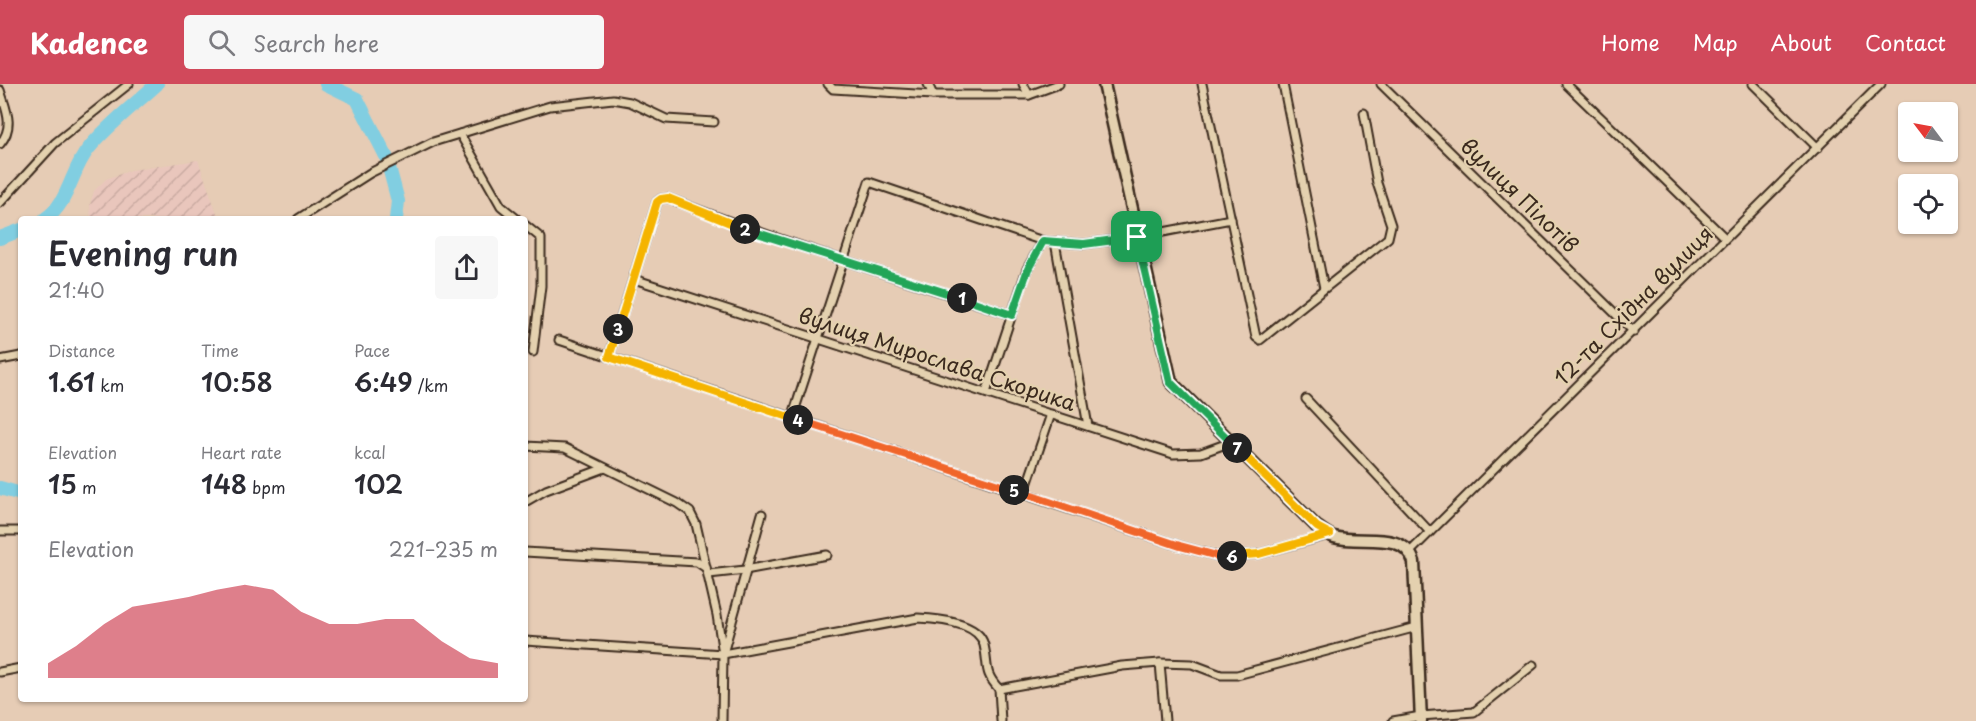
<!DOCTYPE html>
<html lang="en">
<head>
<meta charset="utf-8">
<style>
	:root { --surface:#fff; --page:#f7f7f7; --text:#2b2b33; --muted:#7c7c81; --accent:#d1495b }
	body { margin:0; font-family:"Playpen Sans",sans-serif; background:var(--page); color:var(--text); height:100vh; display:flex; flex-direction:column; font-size:22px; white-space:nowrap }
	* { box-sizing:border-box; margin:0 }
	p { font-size:20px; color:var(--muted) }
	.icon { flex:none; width:33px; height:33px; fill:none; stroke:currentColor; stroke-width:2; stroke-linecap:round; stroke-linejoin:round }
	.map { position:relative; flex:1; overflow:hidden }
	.sheet { position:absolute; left:18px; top:132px; width:510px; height:486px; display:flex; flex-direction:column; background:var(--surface); border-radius:6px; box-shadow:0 2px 4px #0004 }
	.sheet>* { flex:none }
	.needle { width:39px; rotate:302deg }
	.controls { position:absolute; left:1898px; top:18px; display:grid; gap:12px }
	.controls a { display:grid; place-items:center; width:60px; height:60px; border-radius:6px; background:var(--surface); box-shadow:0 2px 4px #0004; font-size:30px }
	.pin { position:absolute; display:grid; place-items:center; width:51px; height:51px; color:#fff; margin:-26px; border-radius:12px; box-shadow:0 3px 9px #0006 }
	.km { position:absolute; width:30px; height:30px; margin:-15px; border-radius:50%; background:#222; color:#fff; font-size:16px; line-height:30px; text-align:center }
	.round { display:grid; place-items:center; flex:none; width:63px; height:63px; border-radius:6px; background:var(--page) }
	.headline { display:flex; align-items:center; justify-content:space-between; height:102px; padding:0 30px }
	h1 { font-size:33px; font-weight:600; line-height:45px }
	.stats { display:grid; grid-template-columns:repeat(3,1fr); gap:9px; height:102px; padding:6px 30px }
	.stats div { display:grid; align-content:center }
	.stats b { font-size:26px; font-weight:600 }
	.stats small { font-size:16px; font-weight:400 }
	.stats p { font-size:16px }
	.chart { height:168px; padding:12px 30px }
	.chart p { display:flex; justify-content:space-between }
	.chart svg { width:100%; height:108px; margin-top:6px; fill:var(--accent); opacity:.7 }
	header { display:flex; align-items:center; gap:36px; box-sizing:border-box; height:84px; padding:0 30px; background:var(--accent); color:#fff }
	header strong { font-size:28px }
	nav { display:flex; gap:33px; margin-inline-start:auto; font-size:21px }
	.search { width:420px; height:54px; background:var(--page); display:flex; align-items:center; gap:15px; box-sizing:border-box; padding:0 21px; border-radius:6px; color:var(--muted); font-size:22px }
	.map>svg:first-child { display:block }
</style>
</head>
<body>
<header>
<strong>Kadence</strong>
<div class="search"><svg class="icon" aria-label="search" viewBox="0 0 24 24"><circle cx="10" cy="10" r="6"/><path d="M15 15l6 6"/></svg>Search here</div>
<nav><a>Home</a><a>Map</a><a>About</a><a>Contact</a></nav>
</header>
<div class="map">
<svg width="1976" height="637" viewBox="0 0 1976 637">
	<defs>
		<pattern id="industrial-furrows" width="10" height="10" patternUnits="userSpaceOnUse" patternTransform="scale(1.5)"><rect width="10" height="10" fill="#e9c6bc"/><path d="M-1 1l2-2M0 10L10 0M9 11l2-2" fill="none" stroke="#c9aaa1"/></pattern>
	</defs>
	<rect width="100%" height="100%" fill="#e6ccb5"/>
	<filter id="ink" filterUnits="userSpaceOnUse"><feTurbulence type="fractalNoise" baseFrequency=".0167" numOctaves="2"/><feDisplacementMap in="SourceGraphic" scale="12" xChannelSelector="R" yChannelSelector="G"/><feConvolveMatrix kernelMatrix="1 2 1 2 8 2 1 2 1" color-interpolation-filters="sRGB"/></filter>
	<g filter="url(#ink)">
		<polygon fill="url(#industrial-furrows)" points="198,76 219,135 91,135 90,121 94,107 106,95 132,86"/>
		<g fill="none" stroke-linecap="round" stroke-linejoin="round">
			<g stroke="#81cee1" stroke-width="14">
				<polyline points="326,0 357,15 386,72 398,117 396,135"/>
				<path d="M 45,135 C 69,120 71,85 89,64 C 108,41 134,21 157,0"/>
				<polyline points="0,154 21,146"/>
				<polyline points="0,404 21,410"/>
			</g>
			<defs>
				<g id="street">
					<polyline points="828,0 833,5 933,11 1029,11 1059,0"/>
					<polyline points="928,0 933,11"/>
					<polyline points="1023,0 1029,11"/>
					<polyline points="1202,0 1256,253 1260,256 1388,154 1391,141 1377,99 1364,29"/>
					<polyline points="1283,0 1324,204"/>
					<polyline points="1381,0 1634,248"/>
					<polyline points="1566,0 1725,154"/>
					<polyline points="1753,0 1818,64"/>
					<path d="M 0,6 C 6,26 15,42 0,60"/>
					<polyline points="460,50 501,122 517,135"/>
					<polyline points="0,119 55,59 129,0"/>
					<polyline points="298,135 370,89 433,58 550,22 613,15 630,18 666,35 714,38"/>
					<polyline points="525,141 541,154 541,202 533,268"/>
					<polyline points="1055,158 1088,342"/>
					<polyline points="634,195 1173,370 1201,369 1231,358"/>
					<polyline points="559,256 1180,462 1221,473 1259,470 1329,451"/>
					<path d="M 609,273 L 657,118 L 661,115 L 668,114 C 780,158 897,193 1012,231"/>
					<polyline points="0,276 21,272"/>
					<polyline points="986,309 1027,185 1043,157"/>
					<polyline points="1306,315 1430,448"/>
					<polyline points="792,334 869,98 1043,157 1084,160 1137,153 1231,135"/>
					<polyline points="525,362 565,364 677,419 690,428 696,440 717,531 723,570 722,637"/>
					<polyline points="1024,410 1051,330"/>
					<polyline points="525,418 546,406 605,384"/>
					<polyline points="0,447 21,447"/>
					<polyline points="1411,467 1881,0"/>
					<polyline points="525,468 697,478 706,484"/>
					<polyline points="709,490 745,486 827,471"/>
					<path d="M 525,557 L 723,570 L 918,534 C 938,535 979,538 984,561 C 989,582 983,588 999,605"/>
					<polyline points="724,566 762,430"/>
					<polyline points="1160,579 1165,637"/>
					<polyline points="0,588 21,584"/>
					<polyline points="999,605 1122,582 1160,579 1192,580 1221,591 1237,591 1417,543"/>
					<polyline points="999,605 1001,637"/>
					<polyline points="1393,637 1421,632 1474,628 1533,581"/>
				</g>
				<path id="secondary" d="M 1104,0 L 1171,298 L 1317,443 C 1322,446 1328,451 1334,453 C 1360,461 1404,445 1414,478 L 1421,637"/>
			</defs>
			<use href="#street" stroke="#3b2a1e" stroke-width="11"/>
			<use href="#secondary" stroke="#3b2a1e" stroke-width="15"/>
			<use href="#street" stroke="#e4d1af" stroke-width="7"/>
			<use href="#secondary" stroke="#e4d1af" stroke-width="10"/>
		</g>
	</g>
	<g fill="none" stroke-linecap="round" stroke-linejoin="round" filter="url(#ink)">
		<defs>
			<polyline id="split-1" points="962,214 1012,231 1028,185 1043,157 1084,160 1137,153"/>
			<polyline id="split-2" points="745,145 962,214"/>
			<polyline id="split-3" points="618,245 657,118 661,115 668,114 745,145"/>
			<polyline id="split-4" points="618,245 609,273 798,336"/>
			<polyline id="split-5" points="798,336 1014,406"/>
			<polyline id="split-6" points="1014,406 1180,462 1221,473 1232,472"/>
			<polyline id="split-7" points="1232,472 1259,470 1330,450 1317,443 1237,364"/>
			<polyline id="split-8" points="1137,153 1170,298 1237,364"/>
		</defs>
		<use href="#split-1" stroke="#fff" stroke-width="12"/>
		<use href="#split-2" stroke="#fff" stroke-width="12"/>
		<use href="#split-3" stroke="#fff" stroke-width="12"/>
		<use href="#split-4" stroke="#fff" stroke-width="12"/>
		<use href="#split-5" stroke="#fff" stroke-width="12"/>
		<use href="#split-6" stroke="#fff" stroke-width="12"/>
		<use href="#split-7" stroke="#fff" stroke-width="12"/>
		<use href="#split-8" stroke="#fff" stroke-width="12"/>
		<use href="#split-1" stroke="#22a559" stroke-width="8"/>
		<use href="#split-2" stroke="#22a559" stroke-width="8"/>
		<use href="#split-3" stroke="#f5b400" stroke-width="8"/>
		<use href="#split-4" stroke="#f5b400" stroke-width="8"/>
		<use href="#split-5" stroke="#f0652b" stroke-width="8"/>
		<use href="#split-6" stroke="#f0652b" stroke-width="8"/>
		<use href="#split-7" stroke="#f5b400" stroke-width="8"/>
		<use href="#split-8" stroke="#22a559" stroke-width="8"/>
	</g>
	<g text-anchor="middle" stroke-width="4.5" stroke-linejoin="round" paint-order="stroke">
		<g font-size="21" fill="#3b2a1e" stroke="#e4d1af">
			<text transform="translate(1519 112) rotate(44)" y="7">вулиця Пілотів</text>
			<text transform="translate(1634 222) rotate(-45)" y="7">12-та Східна вулиця</text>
			<text transform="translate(937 276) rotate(18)" y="7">вулиця Мирослава Скорика</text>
		</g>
	</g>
</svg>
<div class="controls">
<a><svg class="needle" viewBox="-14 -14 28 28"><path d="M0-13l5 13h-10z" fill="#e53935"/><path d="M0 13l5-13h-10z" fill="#7c7c81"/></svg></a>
<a><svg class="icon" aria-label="locate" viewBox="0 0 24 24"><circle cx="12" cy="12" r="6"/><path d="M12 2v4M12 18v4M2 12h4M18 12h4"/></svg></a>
</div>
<div class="pin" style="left:1137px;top:153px;background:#1e9e55"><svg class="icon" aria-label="arrive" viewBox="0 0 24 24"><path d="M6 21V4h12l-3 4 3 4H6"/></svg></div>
<b class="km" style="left:962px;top:214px">1</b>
<b class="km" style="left:745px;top:145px">2</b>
<b class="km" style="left:618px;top:245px">3</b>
<b class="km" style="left:798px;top:336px">4</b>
<b class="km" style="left:1014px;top:406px">5</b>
<b class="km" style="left:1232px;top:472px">6</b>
<b class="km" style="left:1237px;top:364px">7</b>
<section class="sheet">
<div class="headline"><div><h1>Evening run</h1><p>21:40</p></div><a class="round"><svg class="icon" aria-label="share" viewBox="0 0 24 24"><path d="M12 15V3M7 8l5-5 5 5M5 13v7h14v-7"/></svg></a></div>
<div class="stats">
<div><p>Distance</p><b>1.61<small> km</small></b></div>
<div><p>Time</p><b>10:58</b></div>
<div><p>Pace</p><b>6:49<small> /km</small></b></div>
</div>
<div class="stats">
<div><p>Elevation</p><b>15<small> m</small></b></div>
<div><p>Heart rate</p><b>148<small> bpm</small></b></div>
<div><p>kcal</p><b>102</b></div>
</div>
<div class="chart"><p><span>Elevation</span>221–235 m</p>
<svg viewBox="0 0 160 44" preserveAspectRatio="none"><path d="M0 44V38L10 31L20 22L30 15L40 13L50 11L60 8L70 6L80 8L90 17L100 22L110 22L120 20L130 20L140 29L150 36L160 38V44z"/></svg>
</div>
</section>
</div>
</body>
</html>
